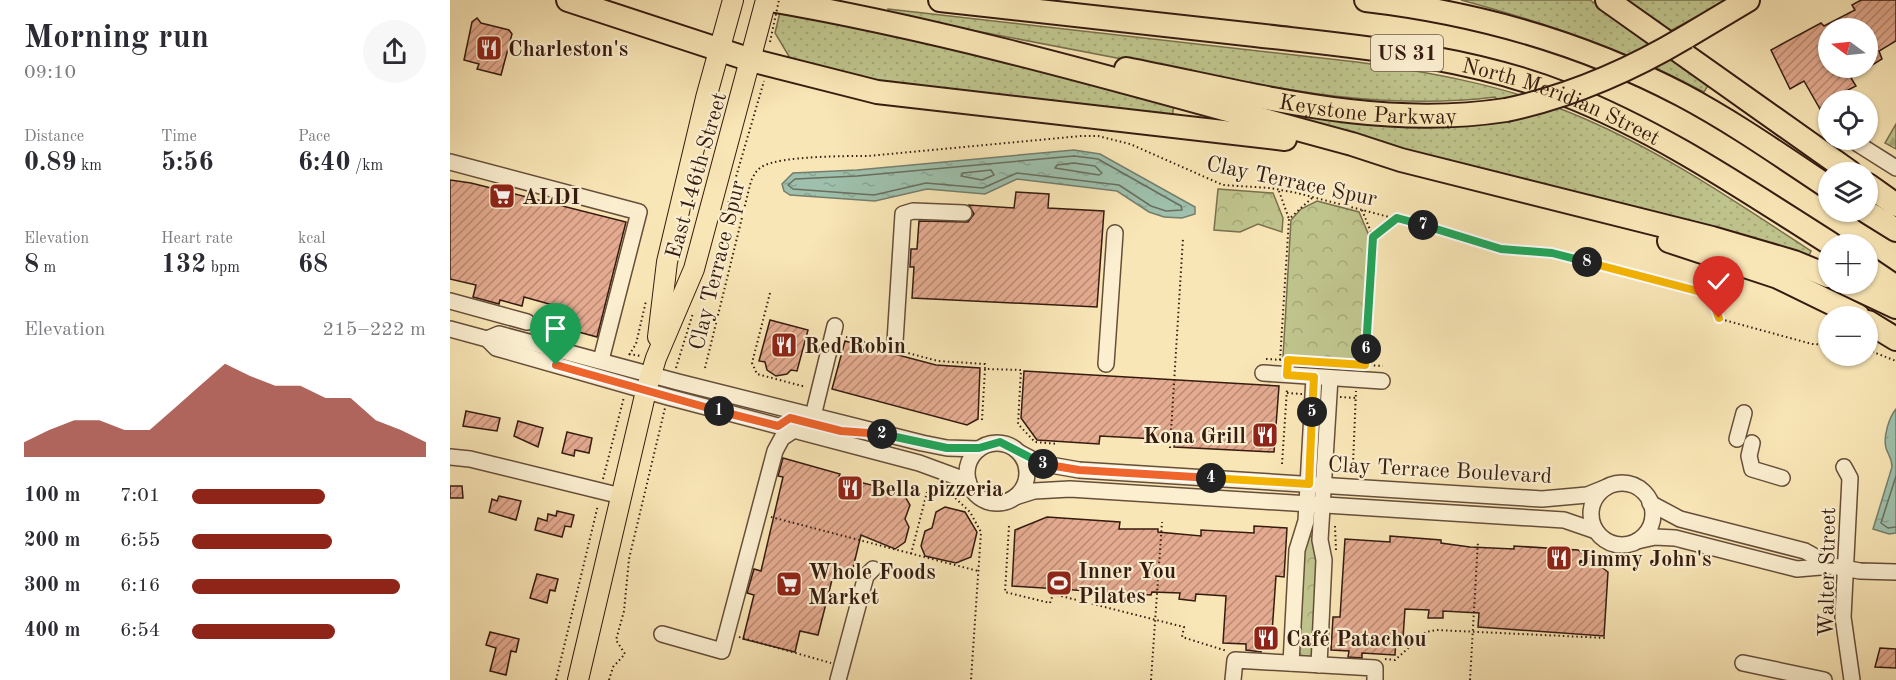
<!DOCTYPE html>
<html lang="en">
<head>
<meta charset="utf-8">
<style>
	:root { --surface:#fff; --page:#f7f7f7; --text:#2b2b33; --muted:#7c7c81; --accent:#8f2418 }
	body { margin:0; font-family:"Old Standard TT",serif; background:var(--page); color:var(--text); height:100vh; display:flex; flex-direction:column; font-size:22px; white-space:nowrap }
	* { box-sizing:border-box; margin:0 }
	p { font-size:20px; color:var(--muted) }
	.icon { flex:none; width:33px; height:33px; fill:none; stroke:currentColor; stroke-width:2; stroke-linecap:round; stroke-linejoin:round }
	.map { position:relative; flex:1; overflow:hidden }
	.sheet { display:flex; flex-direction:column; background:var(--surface); width:450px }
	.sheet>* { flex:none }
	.needle { width:39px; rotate:285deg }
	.fabs { position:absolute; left:1368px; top:18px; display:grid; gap:12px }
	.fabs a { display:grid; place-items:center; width:60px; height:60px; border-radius:50%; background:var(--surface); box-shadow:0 2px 4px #0004; font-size:30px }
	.pin { position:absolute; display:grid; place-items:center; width:51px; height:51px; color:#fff; margin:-62px -26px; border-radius:50% 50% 50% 0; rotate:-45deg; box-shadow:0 0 6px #0007 }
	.pin .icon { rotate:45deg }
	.km { position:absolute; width:30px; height:30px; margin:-15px; border-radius:50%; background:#222; color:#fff; font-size:16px; line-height:30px; text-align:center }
	.round { display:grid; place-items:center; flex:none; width:63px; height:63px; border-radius:32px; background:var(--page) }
	.head { display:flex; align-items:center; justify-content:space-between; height:102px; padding:0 24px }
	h1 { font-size:33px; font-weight:600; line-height:45px }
	.metrics { display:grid; grid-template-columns:repeat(3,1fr); gap:9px; height:102px; padding:6px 24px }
	.metrics div { display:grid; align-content:center }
	.metrics b { font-size:26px; font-weight:600 }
	.metrics small { font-size:16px; font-weight:400 }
	.metrics p { font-size:16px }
	.chart { height:168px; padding:12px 24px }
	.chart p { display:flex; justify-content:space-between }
	.chart svg { width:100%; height:108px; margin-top:6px; fill:var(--accent); opacity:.7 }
	ul { padding:0 24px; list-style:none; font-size:20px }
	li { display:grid; grid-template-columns:96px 72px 1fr; align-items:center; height:45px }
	li i { height:15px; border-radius:8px; background:var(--accent) }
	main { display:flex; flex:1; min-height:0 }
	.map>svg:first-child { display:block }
</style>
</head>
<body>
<main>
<section class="sheet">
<div class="head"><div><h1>Morning run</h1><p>09:10</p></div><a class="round"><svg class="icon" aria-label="share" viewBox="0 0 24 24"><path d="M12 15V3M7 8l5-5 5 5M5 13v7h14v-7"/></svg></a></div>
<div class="metrics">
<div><p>Distance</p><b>0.89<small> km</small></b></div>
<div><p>Time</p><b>5:56</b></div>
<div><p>Pace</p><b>6:40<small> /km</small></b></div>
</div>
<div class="metrics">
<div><p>Elevation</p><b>8<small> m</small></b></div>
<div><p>Heart rate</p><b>132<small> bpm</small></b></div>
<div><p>kcal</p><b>68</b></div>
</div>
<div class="chart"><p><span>Elevation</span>215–222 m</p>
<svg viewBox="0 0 160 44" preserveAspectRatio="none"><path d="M0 44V38L10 33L20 29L30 29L40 33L50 33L60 24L70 15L80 6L90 11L100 15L110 15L120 20L130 20L140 29L150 33L160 38V44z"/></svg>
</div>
<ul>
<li><b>100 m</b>7:01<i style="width:57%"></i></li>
<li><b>200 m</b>6:55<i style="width:60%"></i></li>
<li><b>300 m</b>6:16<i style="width:89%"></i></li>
<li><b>400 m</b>6:54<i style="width:61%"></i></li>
</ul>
</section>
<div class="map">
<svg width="1446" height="680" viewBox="0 0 1446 680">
	<defs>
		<pattern id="grass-dots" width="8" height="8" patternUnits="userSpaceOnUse" patternTransform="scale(1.5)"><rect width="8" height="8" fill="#bfc48c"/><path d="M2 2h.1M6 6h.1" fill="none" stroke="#a5a878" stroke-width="1.8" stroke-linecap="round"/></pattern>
		<pattern id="forest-firs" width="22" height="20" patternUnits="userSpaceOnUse" patternTransform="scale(1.5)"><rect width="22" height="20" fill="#bfc48c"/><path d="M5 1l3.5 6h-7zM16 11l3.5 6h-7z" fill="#a5a878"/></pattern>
		<pattern id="park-crowns" width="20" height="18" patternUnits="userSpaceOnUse" patternTransform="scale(1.5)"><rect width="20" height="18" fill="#bfc48c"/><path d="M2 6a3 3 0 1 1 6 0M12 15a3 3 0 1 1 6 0" fill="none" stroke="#a5a878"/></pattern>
		<pattern id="water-ripples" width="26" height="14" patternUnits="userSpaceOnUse" patternTransform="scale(1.5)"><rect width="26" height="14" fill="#9ec0ac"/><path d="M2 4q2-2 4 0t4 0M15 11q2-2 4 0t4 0" fill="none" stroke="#89a493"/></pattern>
		<pattern id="building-hatch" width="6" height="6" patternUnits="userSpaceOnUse" patternTransform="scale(1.5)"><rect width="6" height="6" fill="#e4ab90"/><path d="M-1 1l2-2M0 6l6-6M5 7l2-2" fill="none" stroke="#ba8a74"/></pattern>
	</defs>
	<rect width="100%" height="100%" fill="#f9e6b6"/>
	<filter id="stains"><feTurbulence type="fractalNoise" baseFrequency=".00333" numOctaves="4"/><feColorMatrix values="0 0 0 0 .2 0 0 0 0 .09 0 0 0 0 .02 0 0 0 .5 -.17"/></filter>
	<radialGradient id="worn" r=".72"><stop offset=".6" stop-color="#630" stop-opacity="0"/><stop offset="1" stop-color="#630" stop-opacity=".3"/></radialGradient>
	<g fill="url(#grass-dots)" stroke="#7a704e" stroke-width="1.5">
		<path d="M 1011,0 L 1140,0 L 1259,84 L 1254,92 C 1176,50 1096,23 1011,0 Z"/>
		<polygon points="1176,0 1278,0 1220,31"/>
		<path d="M 438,9 L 907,62 C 978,72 1048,84 1116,111 C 1204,146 1282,199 1361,251 L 1356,262 L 769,99 L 925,125 L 957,126 L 1059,116 L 1045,97 C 936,111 830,89 724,69 C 628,51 533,32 438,14 Z"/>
		<polygon points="330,12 432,29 724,104 722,119 449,88 340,58 325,33"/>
	</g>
	<polygon fill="url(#forest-firs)" stroke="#7a704e" stroke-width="1.5" points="1446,124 1446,149 1435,143"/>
	<g fill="url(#park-crowns)" stroke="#7a704e" stroke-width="1.5">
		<polygon points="768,189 823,193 833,218 832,232 808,224 790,232 764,230"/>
		<polygon points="867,201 909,212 920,238 913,362 833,357 841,220 851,209"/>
		<path d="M 858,535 L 863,537 L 872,559 L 867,655 C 858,659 851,658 844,653 L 850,548 Z"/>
	</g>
	<g fill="url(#water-ripples)" stroke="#747e6e" stroke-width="1.5">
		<polygon points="624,150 650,154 745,207 745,214 732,218 714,217 699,212 667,191 567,179 535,194 477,189 425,201 340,195 334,191 332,184 343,173 407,170"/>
		<path d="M 1446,409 L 1446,533 L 1439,534 L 1423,529 L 1442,467 C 1442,458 1438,455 1436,448 C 1433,437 1439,417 1446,409 Z"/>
	</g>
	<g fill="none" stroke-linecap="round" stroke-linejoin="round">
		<g stroke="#6a6e5e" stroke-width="1.5">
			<polygon points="624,156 648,159 731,206 732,210 716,211 701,206 669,185 567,173 533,188 476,183 424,195 343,189 338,185 345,179 407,176"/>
			<polygon points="624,163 645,166 652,173 649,175 605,168 607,165"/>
			<polygon points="541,170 544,175 532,180 511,176 513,173"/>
			<polyline points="1446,476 1431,523 1438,528 1446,527"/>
		</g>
	</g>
	<g fill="url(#building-hatch)" stroke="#351b10" stroke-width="1.5" fill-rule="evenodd">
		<path d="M 1411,0 L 1446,0 L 1446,41 L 1429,51 L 1432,59 L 1401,78 L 1406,86 L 1378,100 L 1370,109 L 1354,81 L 1340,89 L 1321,50 L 1371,23 L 1374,26 L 1405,10 L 1402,5 ZM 1378,28 L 1418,28 L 1418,68 L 1378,68 Z"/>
		<polygon points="27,18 31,23 59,30 62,34 51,75 27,69 29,64 14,60 22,22"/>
		<polygon points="0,180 21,183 176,222 147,337 110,327 110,307 74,297 72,306 50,300 49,304 23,297 26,285 0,279"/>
		<polygon points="566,192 599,194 598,208 654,211 647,307 462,298 464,267 460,267 461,249 467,249 469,221 518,222 524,214 519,205 564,208"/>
		<polygon points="320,320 358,330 347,371 341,370 337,374 326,376 317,370 315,362 309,361"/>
		<polygon points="395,341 486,365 530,368 528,419 517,425 382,389"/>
		<polygon points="574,371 829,386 824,452 724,447 725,440 650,436 649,444 587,440 571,418"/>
		<polygon points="16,411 50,418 47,431 13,426"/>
		<polygon points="68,421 93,428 88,447 64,436"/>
		<polygon points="117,432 142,438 139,453 125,450 124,456 112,453"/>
		<polygon points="333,458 390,474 389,477 453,493 460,505 455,519 459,527 455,542 445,549 411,535 401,576 384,572 368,635 350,631 345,652 293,639 304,595 297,593 304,569 311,571 333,477 328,476"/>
		<polygon points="0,486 12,486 13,498 0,498"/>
		<polygon points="49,496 71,501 66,520 39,512 42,499 47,501"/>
		<polygon points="495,507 515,512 527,532 521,557 506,563 475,556 471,546 475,531 482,528 486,512"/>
		<polygon points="107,511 124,515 121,527 115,526 112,537 85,530 88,518 97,521 98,514 106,516"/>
		<polygon points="597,517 670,522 669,529 708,529 708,532 751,536 751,530 804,533 804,526 837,528 834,577 826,576 821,647 812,646 811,652 796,650 796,644 773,643 776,596 746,594 745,601 729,599 730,593 702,592 701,595 562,586 565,530"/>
		<polygon points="940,536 991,540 991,543 1020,547 1064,549 1064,546 1128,550 1158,572 1154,636 1028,627 1029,613 993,611 993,618 978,618 979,610 955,609 953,638 946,638 945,655 912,653 912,658 898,657 899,651 881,650 883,617 890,617 895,539 940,542"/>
		<polygon points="87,574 108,579 105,591 100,590 97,603 80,598"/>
		<polygon points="40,632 69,639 66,652 61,651 56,675 40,671 46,648 36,645"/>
		<polygon points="1430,648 1446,649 1446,668 1425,667"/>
	</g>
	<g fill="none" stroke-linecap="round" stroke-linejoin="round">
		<defs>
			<g id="minor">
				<polyline points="1408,144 1446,168"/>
				<polyline points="0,162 189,212 151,360"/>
				<polyline points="0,301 77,322"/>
				<polyline points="0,329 37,339 46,348 218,397 469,463 518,481"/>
				<polyline points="37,339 49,334 228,382 472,443 497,448 529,449"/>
				<polyline points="445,342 453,214 463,211 514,213"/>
				<polyline points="656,364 665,233"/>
				<polyline points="813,373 932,381"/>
				<polyline points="363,416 385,326"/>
				<polyline points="1287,439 1294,413"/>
				<circle cx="547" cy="473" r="30"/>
				<polyline points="1302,443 1299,456 1302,469 1332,478"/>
				<polyline points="570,453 589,463 629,470 1092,499 1137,495 1157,487"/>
				<polyline points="0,457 20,459 171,496"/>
				<polyline points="1394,467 1400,478 1393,617 1402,680"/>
				<circle cx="1172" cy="514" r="31"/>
				<polyline points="565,497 584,491 620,489 1114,520 1146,531"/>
				<polyline points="1200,503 1230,519 1355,551 1382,566"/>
				<polyline points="1187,541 1205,537 1225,538 1347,569 1382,566 1410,571 1446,572"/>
				<polyline points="212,634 272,651 325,451 332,438 344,430"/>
				<polyline points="841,663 847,550 856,521 864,377"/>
				<polyline points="1293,663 1374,680"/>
				<polyline points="869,665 874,560 870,540 880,378"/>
				<polyline points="388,680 416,576 423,569"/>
				<polyline points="783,680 785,660 925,668 925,680"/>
			</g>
			<g id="major">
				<polyline points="208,337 217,262 256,98 283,0"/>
				<polyline points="128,680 196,391 206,358 244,269 316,0"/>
			</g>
			<g id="highway">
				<polyline points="118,0 301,60 427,92 835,139"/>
				<path d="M 320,0 C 517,34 709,92 902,144 L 951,160 L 1262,238 L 1344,262 L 1378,276"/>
				<path id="s1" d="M 490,0 C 595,12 700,24 805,35 C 909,47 1015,55 1114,94 C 1211,132 1294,189 1381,244"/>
				<path d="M 916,0 C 1027,13 1133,43 1232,95 C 1283,122 1330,155 1378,187"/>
				<polyline points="1157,0 1400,172"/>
				<polyline points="1236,37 1298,0"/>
				<path id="s2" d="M 676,69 C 805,94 924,130 1056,110"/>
				<polyline points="1418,185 1446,205"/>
				<polyline points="1417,212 1446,230"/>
				<polyline points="1219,241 1328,277 1408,316"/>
				<polyline points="1418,268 1446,287"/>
				<polyline points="1397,284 1446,307"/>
				<polyline points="1418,322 1446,339"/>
			</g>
		</defs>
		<use href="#minor" stroke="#664e3a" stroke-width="18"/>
		<use href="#major" stroke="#351b10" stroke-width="22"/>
		<use href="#highway" stroke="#351b10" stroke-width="26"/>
		<g stroke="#351b10" stroke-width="2" stroke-dasharray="1.5 3" stroke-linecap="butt">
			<polyline points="829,191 839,219"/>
			<polyline points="912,210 923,237"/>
			<polyline points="276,211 314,81"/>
			<polyline points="320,293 302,363 307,374 356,387"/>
			<polyline points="396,337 434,347"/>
			<polyline points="1418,350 1446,361"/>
			<polyline points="454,352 488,361 535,364 535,369"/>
			<polyline points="179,354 191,356"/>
			<polyline points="179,355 186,344 196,301"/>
			<polyline points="816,359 933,366"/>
			<polyline points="830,360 839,219 863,197"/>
			<polyline points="915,365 923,237 947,218"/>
			<polyline points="226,368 243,313"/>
			<path d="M 255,368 L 301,181 C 304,175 307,169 313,166 C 332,156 395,156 418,156 L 631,136 L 648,136 L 680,144 L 773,185 L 820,188 L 847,193 L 993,231 L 1046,248 L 1102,253 L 1249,291 L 1261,297 L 1267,315 L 1274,320 L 1362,344 L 1378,345"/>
			<polyline points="837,393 852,394"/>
			<polyline points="890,397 906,398"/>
			<polyline points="532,420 535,369 571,370 568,424 585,442 608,444"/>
			<polyline points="720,448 733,238"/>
			<polyline points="832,464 837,389"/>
			<polyline points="903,464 906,391"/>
			<polyline points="153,479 174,397"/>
			<polyline points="502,495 520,512 531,532 521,680"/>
			<polyline points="321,517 528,571"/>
			<polyline points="559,526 555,592 600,603 603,594 734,627 732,637 777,651"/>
			<polyline points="885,526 886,550"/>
			<polyline points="461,554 477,492"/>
			<polyline points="289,637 381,663"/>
			<polyline points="935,659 945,660 976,632 986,630 1156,638"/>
			<polyline points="106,680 148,505"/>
			<polyline points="159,680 163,667 175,654 166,640 174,611 179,559 215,408"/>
			<polyline points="701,680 712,522"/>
			<polyline points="1020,680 1028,541"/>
		</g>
		<use href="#minor" stroke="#fbefd0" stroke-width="15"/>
		<use href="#major" stroke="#f9e6b6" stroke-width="20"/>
		<use href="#highway" stroke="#f9e6b6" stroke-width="22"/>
		<defs>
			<path id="highway-bridge" d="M 1056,110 C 1122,96 1179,71 1236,37"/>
		</defs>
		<use href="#highway-bridge" stroke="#351b10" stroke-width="26" stroke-linecap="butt"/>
		<polyline stroke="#351b10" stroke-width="2" stroke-dasharray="1.5 3" stroke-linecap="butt" points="320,42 329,0"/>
		<use href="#highway-bridge" stroke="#f9e6b6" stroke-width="22"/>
	</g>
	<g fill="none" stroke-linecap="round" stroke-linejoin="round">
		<defs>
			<polyline id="split-1" points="106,365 269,411"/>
			<polyline id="split-2" points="269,411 328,426 340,418 391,431 432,434"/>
			<polyline id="split-3" points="432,434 497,448 529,448 550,442 593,464"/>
			<polyline id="split-4" points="593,464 629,470 761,478"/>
			<polyline id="split-5" points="761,478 859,484 862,412"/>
			<polyline id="split-6" points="862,412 864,377 837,375 838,360 915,365 916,349"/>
			<polyline id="split-7" points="916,349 923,237 947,218 973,225"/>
			<polyline id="split-8" points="973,225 1051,249 1102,253 1137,262"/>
			<polyline id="split-9" points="1137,262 1255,293 1263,301 1269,318"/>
		</defs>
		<use href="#split-1" stroke="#fff" stroke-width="12"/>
		<use href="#split-2" stroke="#fff" stroke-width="12"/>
		<use href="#split-3" stroke="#fff" stroke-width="12"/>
		<use href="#split-4" stroke="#fff" stroke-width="12"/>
		<use href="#split-5" stroke="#fff" stroke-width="12"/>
		<use href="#split-6" stroke="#fff" stroke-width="12"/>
		<use href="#split-7" stroke="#fff" stroke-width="12"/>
		<use href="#split-8" stroke="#fff" stroke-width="12"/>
		<use href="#split-9" stroke="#fff" stroke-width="12"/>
		<use href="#split-1" stroke="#f0652b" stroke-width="8"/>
		<use href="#split-2" stroke="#f0652b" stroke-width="8"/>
		<use href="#split-3" stroke="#22a559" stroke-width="8"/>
		<use href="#split-4" stroke="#f0652b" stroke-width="8"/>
		<use href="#split-5" stroke="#f5b400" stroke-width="8"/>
		<use href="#split-6" stroke="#f5b400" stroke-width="8"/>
		<use href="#split-7" stroke="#22a559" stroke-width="8"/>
		<use href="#split-8" stroke="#22a559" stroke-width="8"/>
		<use href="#split-9" stroke="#f5b400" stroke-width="8"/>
	</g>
	<defs>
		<symbol id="restaurant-square" viewBox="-11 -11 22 22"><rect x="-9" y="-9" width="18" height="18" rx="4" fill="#8f2418" stroke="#fbefd0"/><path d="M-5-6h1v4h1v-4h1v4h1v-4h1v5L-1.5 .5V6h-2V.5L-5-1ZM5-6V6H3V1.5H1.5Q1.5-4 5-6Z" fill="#fff"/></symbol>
		<symbol id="supermarket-square" viewBox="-11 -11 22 22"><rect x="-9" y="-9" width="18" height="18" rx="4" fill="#8f2418" stroke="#fbefd0"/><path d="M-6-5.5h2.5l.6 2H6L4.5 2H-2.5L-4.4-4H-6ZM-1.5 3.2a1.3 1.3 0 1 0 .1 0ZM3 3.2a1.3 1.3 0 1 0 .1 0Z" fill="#fff"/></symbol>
		<symbol id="stadium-square" viewBox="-11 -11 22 22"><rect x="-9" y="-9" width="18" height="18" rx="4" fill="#8f2418" stroke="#fbefd0"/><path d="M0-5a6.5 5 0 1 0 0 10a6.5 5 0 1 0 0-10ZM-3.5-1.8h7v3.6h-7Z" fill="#fff"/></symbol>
	</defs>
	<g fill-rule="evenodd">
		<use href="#restaurant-square" x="24" y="33" width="30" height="30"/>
		<use href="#supermarket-square" x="37" y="181" width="30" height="30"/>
		<use href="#restaurant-square" x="319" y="330" width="30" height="30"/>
		<use href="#restaurant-square" x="800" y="420" width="30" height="30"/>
		<use href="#restaurant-square" x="385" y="473" width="30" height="30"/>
		<use href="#restaurant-square" x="1094" y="543" width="30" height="30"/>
		<use href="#stadium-square" x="594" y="568" width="30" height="30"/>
		<use href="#supermarket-square" x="324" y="569" width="30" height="30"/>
		<use href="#restaurant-square" x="801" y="623" width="30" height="30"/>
	</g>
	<g text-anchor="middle" stroke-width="4.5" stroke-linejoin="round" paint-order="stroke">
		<rect fill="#fbefd0" stroke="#705b4a" stroke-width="1.5" x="921" y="35" width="72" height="36" rx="4.5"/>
		<g font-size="21" font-weight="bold" fill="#351b10">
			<text x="957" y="60">US 31</text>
		</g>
		<g font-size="22" font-weight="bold" fill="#351b10" stroke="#fbefd0" text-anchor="start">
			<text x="58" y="56">Charleston's</text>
			<text x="72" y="204">ALDI</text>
			<text x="354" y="353">Red Robin</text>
			<text x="796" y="443" text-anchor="end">Kona Grill</text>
			<text x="420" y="496">Bella pizzeria</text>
			<text x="1128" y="566">Jimmy John's</text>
			<text x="628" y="578">Inner You<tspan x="628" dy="25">Pilates</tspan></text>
			<text x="358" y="579">Whole Foods<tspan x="358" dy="25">Market</tspan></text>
			<text x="836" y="646">Café Patachou</text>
		</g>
		<g font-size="22" fill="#351b10" stroke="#fbefd0">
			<text dy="8" stroke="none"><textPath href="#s1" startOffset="632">North Meridian Street</textPath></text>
			<text dy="8" stroke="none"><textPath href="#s2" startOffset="246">Keystone Parkway</textPath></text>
			<text transform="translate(245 175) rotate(-74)" y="8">East 146th Street</text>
			<text transform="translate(842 180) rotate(12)" y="8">Clay Terrace Spur</text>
			<text transform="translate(266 265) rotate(-76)" y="8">Clay Terrace Spur</text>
			<text transform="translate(990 469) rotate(3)" y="8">Clay Terrace Boulevard</text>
			<text transform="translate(1376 572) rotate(-89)" y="8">Walter Street</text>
		</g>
	</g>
	<rect width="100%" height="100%" filter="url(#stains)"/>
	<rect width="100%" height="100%" fill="url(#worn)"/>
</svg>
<div class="fabs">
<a><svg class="needle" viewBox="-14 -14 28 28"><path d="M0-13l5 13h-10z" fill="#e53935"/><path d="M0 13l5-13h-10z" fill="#7c7c81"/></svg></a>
<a><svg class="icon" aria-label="locate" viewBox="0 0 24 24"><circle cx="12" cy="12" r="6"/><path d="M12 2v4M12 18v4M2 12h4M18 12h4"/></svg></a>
<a><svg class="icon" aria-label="layers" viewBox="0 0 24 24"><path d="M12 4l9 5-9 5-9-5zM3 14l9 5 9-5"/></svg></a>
<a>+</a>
<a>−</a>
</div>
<div class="pin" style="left:106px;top:365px;background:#1e9e55"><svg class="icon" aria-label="arrive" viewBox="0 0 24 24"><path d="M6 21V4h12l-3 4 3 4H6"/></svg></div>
<div class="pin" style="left:1269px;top:318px;background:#d93025"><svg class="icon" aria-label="check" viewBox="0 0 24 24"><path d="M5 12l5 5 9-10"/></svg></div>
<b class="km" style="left:269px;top:411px">1</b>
<b class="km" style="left:432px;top:434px">2</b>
<b class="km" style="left:593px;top:464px">3</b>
<b class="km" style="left:761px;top:478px">4</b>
<b class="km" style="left:862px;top:412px">5</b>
<b class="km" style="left:916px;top:349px">6</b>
<b class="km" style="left:973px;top:225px">7</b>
<b class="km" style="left:1137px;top:262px">8</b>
</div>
</main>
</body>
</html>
